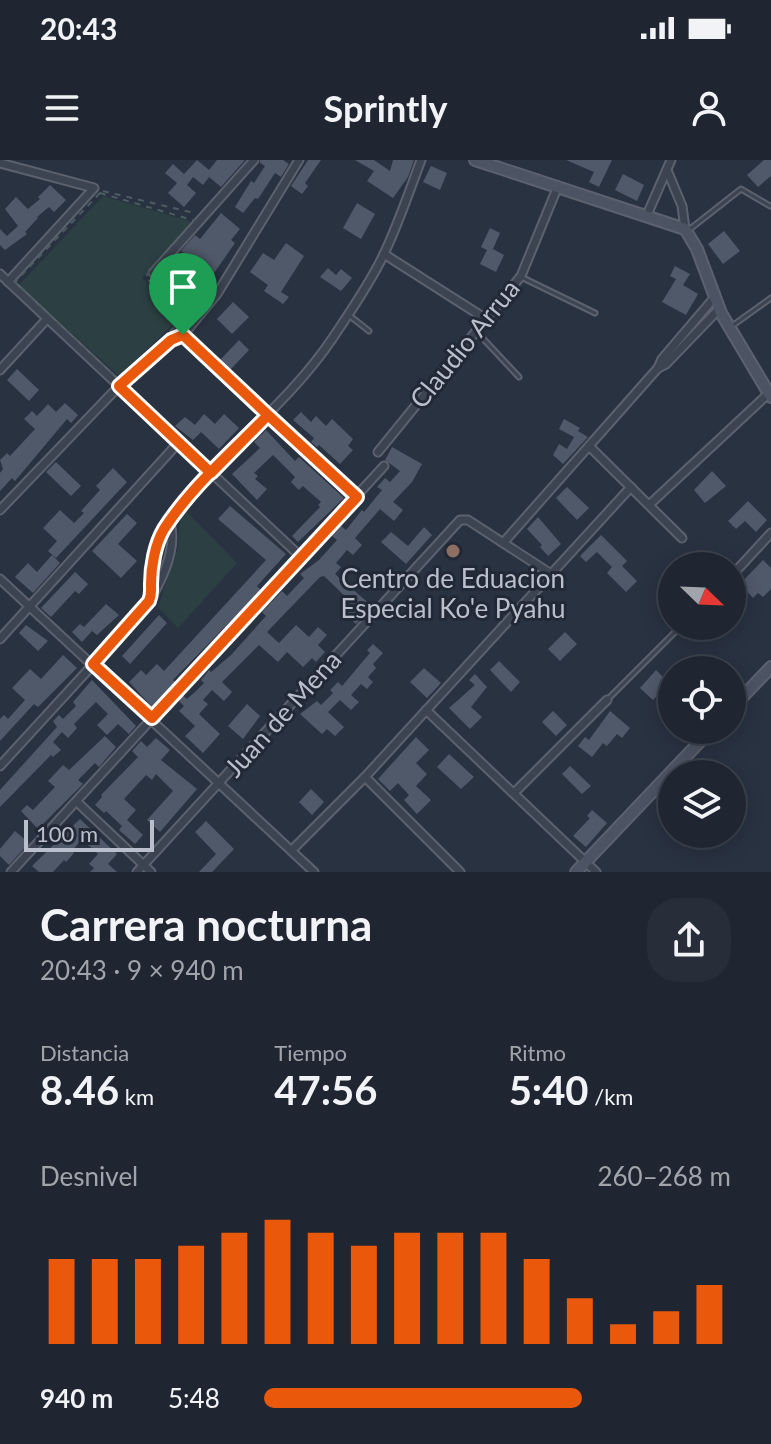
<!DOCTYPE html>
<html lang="es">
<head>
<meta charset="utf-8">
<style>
	:root { --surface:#1f2631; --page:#272e39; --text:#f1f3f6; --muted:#a1a5ab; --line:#3c434d; --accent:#ea580c }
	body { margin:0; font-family:Lato,sans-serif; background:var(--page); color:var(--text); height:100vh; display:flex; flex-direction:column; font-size:30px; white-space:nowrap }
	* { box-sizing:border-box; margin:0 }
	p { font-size:26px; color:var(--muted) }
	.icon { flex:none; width:44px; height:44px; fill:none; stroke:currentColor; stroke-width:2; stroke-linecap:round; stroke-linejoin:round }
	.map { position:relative; height:712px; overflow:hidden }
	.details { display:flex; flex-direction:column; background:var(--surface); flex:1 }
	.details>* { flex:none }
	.needle { width:52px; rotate:113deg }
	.buttons { position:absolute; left:658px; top:392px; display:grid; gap:16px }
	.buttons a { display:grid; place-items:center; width:88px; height:88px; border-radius:50%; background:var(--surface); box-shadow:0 4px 20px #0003,0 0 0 2px var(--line); font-size:40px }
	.scale { position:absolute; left:24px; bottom:20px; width:130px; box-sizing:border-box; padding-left:8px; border:4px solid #bac0cb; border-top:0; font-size:22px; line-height:28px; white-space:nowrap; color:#bac0cb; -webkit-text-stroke:6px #222936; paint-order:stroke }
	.pin { position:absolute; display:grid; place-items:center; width:68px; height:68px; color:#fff; margin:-82px -34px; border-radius:50% 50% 50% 0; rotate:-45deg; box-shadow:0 0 8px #0007 }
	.pin .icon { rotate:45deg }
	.round { display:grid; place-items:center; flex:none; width:84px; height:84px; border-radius:32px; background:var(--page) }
	.overview { display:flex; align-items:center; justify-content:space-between; height:136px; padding:0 40px }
	h1 { font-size:44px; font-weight:700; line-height:60px }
	.figures { display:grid; grid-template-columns:repeat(3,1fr); gap:12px; height:136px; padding:8px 40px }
	.figures div { display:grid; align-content:center }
	.figures b { font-size:40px; font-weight:700 }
	.figures small { font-size:22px; font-weight:400 }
	.figures p { font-size:22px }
	.chart { height:224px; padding:16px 40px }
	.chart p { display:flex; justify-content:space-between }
	.chart svg { width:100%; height:144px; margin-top:8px; stroke:var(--accent); stroke-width:6 }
	ul { padding:0 40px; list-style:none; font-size:26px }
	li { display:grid; grid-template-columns:128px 96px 1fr; align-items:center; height:60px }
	li i { height:20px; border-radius:10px; background:var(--accent) }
	.status { display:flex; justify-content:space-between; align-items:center; height:56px; padding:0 40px; background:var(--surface); direction:ltr }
	.status svg { height:22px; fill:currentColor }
	header { display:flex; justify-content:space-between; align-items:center; height:104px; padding:0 40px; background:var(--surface); font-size:36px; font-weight:700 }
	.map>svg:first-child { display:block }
</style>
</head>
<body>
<div class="status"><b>20:43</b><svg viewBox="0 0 49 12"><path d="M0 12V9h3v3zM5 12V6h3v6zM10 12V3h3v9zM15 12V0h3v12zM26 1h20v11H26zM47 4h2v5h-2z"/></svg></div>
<header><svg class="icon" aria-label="menu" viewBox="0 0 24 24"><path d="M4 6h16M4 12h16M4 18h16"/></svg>Sprintly<svg class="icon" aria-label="person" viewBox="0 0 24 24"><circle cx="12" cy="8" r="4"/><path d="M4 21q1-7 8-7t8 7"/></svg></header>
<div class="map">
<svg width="771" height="712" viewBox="0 0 771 712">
	<rect width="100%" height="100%" fill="#293241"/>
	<g fill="#2c4043">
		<polygon points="103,36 193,62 142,118 184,154 119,216 19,125"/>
		<polygon points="187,352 237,403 178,468 158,447 178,388 180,360"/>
	</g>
	<g fill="#50596a">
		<polygon points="197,0 209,10 217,0 245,0 221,27 209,17 203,25 193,17 187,25 196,33 184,47 168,33 177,23 165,13 173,4 184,14"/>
		<polygon points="260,0 283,0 289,4 281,17 275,13 258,39 255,38 243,53 235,47 251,21 254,23 265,6 260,3"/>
		<polygon points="308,0 321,0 305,23 308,26 302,34 291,26"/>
		<polygon points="355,0 374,0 390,11 393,0 414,0 408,17 393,38 367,21 374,11"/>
		<polygon points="566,0 612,0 599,27 589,22 594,12"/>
		<polygon points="764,0 771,0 771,16 758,27 747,15"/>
		<polygon points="431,6 447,13 440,30 423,22"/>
		<polygon points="623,14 644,25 637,41 615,30"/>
		<polygon points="50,25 66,40 54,52 49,47 37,57 38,58 25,72 27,74 5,90 0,85 0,69 7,76 18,66 5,49 16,37 28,49 40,39 38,37"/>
		<polygon points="357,43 375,54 361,79 343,68"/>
		<polygon points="221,53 240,69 231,80 235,83 212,116 204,110 184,137 165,123 171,114 179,120 193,100 181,91 195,75 200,79"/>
		<polygon points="490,68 500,73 493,89 504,95 496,112 480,104 487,90 481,87"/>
		<polygon points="724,71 740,91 723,104 708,84"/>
		<polygon points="286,83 304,96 281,132 289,137 283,144 264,131 268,125 250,112 263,93 274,100"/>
		<polygon points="675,106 690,114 683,125 698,134 686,155 662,142 676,119 670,116"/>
		<polygon points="328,108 336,115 341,109 352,118 341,131 320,117"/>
		<polygon points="233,142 249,157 232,174 217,159"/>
		<polygon points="239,180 249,190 230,210 220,200"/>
		<polygon points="17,209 39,230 29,241 7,220"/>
		<polygon points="65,243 78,255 71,263 67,259 15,321 12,318 0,331 0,313 3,309 0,300 7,293 10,296 35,269 24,259 32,251 37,256 48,244 56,252"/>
		<polygon points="301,252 311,262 316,256 326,266 332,259 353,279 348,286 353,290 340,304 319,285 317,287 311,282 314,278 293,260"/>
		<polygon points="204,254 215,264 224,254 239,268 219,289 201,272 193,280 175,266 185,257 195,265"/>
		<polygon points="564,259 580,268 578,271 588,277 563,304 553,295 559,284 567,289 574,277 559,269"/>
		<polygon points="266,270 295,301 299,297 344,338 298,382 292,376 320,347 318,345 321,342 303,326 299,330 291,322 295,317 273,295 254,313 258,316 255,319 267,329 257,340 232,314 260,288 254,282"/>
		<polygon points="392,287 422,304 412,322 393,342 403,350 394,361 380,349 355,378 362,385 353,395 347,390 336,403 341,407 335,414 372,446 356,464 342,451 351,442 324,416 320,417 267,472 279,483 296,465 309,477 318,467 327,475 318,485 325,492 316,502 312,498 303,507 287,492 278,502 259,485 222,522 232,532 224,541 212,530 203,540 208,544 199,554 220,574 203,593 185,576 195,566 179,551 184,546 178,540 182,535 187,539 195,532 204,523 201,520 209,510 211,512 231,495 266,456 262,452 282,431 287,436 304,418 300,414 319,400 337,380 332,376 341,366 346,370 362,350 364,352 382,330 377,327 385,318 390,322 400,311 385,300"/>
		<polygon points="56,302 81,326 71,336 46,312"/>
		<polygon points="113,308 127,322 56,398 48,391 57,381 43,368 60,350 74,363 84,353 81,351 100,330 96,326"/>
		<polygon points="712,311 726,326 705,343 694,330"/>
		<polygon points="567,327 589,348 577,360 556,338"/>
		<polygon points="748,341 767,360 756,372 745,361 736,369 728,361"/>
		<polygon points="230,346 286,394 257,426 261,430 173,520 176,523 153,548 129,522 141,510 146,515 157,504 164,511 266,400 218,359"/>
		<polygon points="127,354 137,363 118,384 137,401 121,418 92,391"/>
		<polygon points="538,357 561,384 548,396 540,387 542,385 527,369"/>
		<polygon points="424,367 432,375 406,404 381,382 391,372 408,386"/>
		<polygon points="601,375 627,401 622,406 637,421 626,432 607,413 612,407 597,392 586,402 580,396"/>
		<polygon points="52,395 60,403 33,433 15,417 28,403 37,412"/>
		<polygon points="763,400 771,408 771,429 763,437 758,433 753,438 740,424"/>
		<polygon points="75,412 88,424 79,434 75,431 51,457 41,448"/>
		<polygon points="106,444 119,455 97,475 92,471 82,482 72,472 80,464 84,467"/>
		<polygon points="159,455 167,463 130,504 122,496"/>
		<polygon points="26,465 48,481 38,491 19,473"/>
		<polygon points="565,472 577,484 560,501 548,489"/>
		<polygon points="373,484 383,493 373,504 376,508 368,517 373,522 367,529 361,524 351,535 359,542 351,550 340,540 328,552 344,567 335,576 327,569 322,574 300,554 317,541 321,545 333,533 330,530 338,522 342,526 370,493 367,490"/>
		<polygon points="63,495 77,508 38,547 34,544 0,581 0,559 4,555 8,559 25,540 12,528 30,509 41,519"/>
		<polygon points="499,501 520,522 511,532 490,510"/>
		<polygon points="424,508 441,523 427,538 410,522"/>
		<polygon points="656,510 669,523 653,540 640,528"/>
		<polygon points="475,514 487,527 471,547 482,557 470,569 449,548 475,525 469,520"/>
		<polygon points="92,520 136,566 129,574 118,564 107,575 97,565 108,554 96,542 74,564 77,568 68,578 62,572 53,582 61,590 53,597 51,595 0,647 0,630 57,567 53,561 59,555 63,559 76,546 73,542"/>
		<polygon points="247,544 260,556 243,579 228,566"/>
		<polygon points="553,551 567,565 556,576 542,562"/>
		<polygon points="610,551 630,568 622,578 617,574 607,586 603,583 592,597 578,586 585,577 589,580"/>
		<polygon points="105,576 116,587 99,607 95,603 78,620 83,624 38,669 21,651 27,645 33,650 55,627 48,621 63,605 69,610"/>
		<polygon points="416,577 429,590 416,603 427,614 416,626 431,640 417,654 404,640 409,635 398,623 390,631 378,619"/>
		<polygon points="156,578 170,590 161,600 197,629 160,672 147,660 173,631 156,614 152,620 146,615 124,639 136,650 127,660 143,675 135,684 119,670 122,666 106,651 104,653 95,645 102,637 101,635 138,597 132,591 141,581 147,587"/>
		<polygon points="449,594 474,617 461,629 437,607"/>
		<polygon points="570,606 591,626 582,634 562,614"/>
		<polygon points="311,629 324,642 312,655 299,642"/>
		<polygon points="592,650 607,663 586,687 573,676 590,658 587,656"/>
		<polygon points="80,659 117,694 108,704 117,712 90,712 94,708 89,704 98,694 82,679 72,691 74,693 66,702 64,700 53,712 39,712 32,706"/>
		<polygon points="206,661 234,689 212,712 199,712 216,694 195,672"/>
		<polygon points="15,671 29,683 9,705 0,696 0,689"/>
	</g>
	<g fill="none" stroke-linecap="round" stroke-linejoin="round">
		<defs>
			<g id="lane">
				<polyline points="690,69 741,29 770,46"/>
				<polyline points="523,118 595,153"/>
				<polyline points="350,156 369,171"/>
				<polyline points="732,166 771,138"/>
				<polyline points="476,171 519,217"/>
				<polyline points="607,540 681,466"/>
			</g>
			<g id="street">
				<polyline points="299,0 217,134 183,175 357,337"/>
				<polyline points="0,3 94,28 8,122"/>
				<polyline points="667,10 682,46 685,69"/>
				<polyline points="647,55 671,0"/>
				<polyline points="384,94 486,159"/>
				<polyline points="153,113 254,0"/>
				<polyline points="0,114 301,397"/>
				<polyline points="658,208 666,204 719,149"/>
				<polyline points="0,210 46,160"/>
				<polyline points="589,286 682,378"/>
				<polyline points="378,292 521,116 558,26"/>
				<polyline points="649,345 769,233"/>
				<polyline points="0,350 119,226"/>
				<polyline points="503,383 658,208 662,199 714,138"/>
				<polyline points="736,411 771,373"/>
				<polyline points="0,419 314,712"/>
				<path d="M 152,433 C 148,416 154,384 164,369 C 211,299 285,249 332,179 C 350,152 369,125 383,96 C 398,65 409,32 421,0"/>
				<polyline points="0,479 179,282"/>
				<polyline points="426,550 596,712"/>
				<path d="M 0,606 L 144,449 C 159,427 178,390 170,363"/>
				<polyline points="365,617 460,712"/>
				<polyline points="514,633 607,540"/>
				<polyline points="77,642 151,712"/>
				<polyline points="292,690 365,617 631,327"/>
				<polyline points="11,712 384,306"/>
				<polyline points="137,712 460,360 468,360 551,414"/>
			</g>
			<g id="secondary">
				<polyline points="475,0 685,69 697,89 721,153 771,237"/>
				<polyline points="732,548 771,507"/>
				<polyline points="576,712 711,570"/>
			</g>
		</defs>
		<use href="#lane" stroke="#5b626e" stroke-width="7"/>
		<use href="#street" stroke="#5b626e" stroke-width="11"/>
		<use href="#secondary" stroke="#5b626e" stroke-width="14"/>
		<g stroke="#4b5d61" stroke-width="2" stroke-dasharray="6 6" stroke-linecap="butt">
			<polyline points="103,31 194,53"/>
			<polygon points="100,33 196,61 145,117 188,154 119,220 15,122"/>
			<polyline points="125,221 174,178"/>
		</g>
		<use href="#lane" stroke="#3d4451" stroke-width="3"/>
		<use href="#street" stroke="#3d4451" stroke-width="7"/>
		<use href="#secondary" stroke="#4c5464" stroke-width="10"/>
	</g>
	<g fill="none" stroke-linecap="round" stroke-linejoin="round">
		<defs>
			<path id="route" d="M 183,175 L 268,255 C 233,291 191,327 164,369 C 155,384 151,407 151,424 C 151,431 152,434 149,441 L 93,504 L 152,558 L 357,337 L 268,255 L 211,313 L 119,226 L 171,180 L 183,175"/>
		</defs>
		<use href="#route" stroke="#fff" stroke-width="16"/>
		<use href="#route" stroke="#ea580c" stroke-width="10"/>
	</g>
	<circle fill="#8d6e63" stroke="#222936" stroke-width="3" cx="453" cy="391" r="8"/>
	<g text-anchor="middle" stroke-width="6" stroke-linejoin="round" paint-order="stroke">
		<g font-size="26" fill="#bac0cb" stroke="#222936">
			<text transform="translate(465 184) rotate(-51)" y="9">Claudio Arrua</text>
			<text transform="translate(283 554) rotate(-48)" y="9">Juan de Mena</text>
		</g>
		<g font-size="26" fill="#bac0cb" stroke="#222936">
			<text x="453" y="428">Centro de Eduacion<tspan x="453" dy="30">Especial Ko'e Pyahu</tspan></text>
		</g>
	</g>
</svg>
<div class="buttons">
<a><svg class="needle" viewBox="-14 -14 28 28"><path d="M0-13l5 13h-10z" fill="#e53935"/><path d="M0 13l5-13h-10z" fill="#a1a5ab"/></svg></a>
<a><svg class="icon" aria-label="locate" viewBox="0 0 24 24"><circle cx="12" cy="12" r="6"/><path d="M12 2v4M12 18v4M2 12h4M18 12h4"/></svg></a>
<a><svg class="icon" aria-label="layers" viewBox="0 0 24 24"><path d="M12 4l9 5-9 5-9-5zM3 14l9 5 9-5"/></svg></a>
</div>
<div class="scale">100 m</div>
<div class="pin" style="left:183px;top:175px;background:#1e9e55"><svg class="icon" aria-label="arrive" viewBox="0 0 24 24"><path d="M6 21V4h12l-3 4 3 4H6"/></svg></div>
</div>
<section class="details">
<div class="overview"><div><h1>Carrera nocturna</h1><p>20:43 · 9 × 940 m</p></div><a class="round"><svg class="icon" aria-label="share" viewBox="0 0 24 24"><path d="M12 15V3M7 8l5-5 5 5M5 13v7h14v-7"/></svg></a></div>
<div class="figures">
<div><p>Distancia</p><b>8.46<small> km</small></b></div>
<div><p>Tiempo</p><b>47:56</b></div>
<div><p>Ritmo</p><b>5:40<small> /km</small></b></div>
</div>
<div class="chart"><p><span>Desnivel</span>260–268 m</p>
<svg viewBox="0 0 160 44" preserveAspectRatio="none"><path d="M5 44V18M15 44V18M25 44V18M35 44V14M45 44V10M55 44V6M65 44V10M75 44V14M85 44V10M95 44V10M105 44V10M115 44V18M125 44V30M135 44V38M145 44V34M155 44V26"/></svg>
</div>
<ul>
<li><b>940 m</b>5:48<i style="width:68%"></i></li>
</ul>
</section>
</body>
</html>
